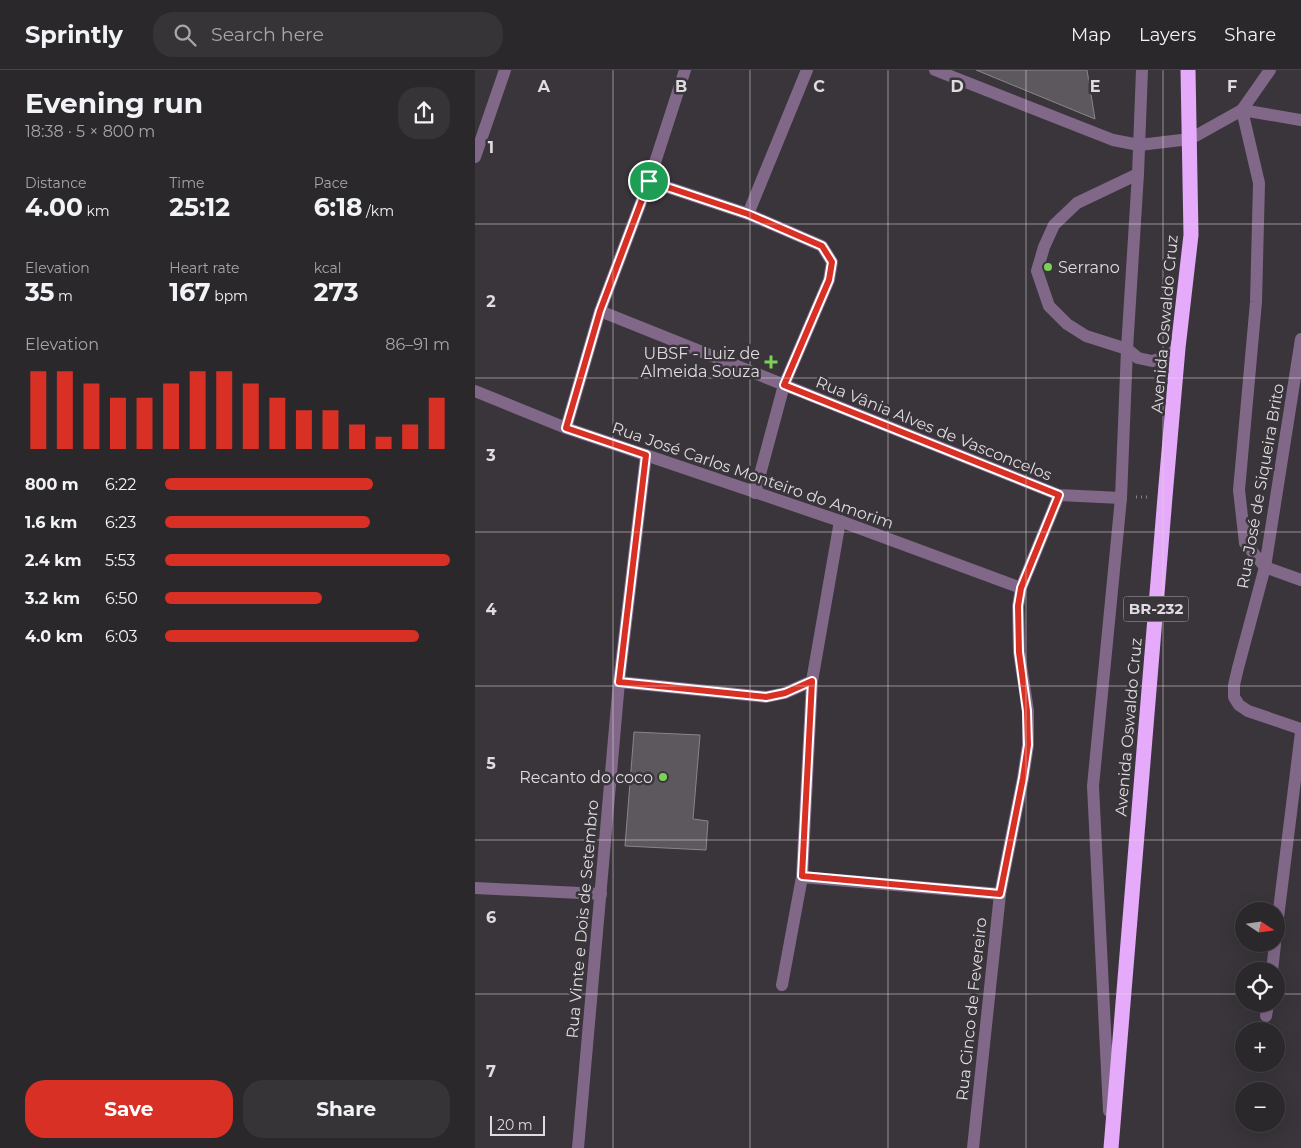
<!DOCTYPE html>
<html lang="en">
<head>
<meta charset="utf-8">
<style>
	:root { --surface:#2b282c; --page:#373438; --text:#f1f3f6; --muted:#a6a6a9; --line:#474448; --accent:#d93025 }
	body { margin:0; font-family:Montserrat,sans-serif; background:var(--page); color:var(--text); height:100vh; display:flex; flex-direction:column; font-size:19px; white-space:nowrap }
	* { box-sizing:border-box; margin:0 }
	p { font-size:16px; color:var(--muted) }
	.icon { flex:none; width:28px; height:28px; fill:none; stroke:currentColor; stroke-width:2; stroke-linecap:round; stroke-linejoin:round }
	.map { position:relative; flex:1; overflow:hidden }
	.sheet { display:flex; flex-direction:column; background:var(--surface); width:475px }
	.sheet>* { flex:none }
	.needle { width:32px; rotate:103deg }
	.fabs { position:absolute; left:760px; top:832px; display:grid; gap:10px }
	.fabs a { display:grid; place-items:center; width:50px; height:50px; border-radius:50%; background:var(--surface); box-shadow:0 5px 20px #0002,0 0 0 1px var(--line); font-size:25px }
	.scale { position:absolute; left:15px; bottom:12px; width:55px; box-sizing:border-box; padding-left:5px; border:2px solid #dfdcdf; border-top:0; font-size:14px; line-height:18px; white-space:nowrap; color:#dfdcdf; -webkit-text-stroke:4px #39353b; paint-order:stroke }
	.pin { position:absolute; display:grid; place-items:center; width:42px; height:42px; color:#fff; margin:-21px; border:2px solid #fff; border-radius:50%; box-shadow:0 1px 5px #0007 }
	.round { display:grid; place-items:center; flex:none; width:52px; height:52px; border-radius:20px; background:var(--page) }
	.head { display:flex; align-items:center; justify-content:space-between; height:85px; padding:0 25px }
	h1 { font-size:28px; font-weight:700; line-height:38px }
	.metrics { display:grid; grid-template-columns:repeat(3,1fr); gap:8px; height:85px; padding:5px 25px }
	.metrics div { display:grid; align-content:center }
	.metrics b { font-size:25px; font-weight:700 }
	.metrics small { font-size:14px; font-weight:400 }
	.metrics p { font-size:14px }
	.chart { height:140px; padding:10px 25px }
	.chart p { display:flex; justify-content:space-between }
	.chart svg { width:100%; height:90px; margin-top:5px; stroke:var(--accent); stroke-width:6 }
	.action { display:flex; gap:10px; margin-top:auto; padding:10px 25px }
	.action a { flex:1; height:58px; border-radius:20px; background:var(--accent); color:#fff; font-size:20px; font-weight:700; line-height:58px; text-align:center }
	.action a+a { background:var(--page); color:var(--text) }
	ul { padding:0 25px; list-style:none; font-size:16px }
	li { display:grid; grid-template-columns:80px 60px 1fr; align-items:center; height:38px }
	li i { height:12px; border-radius:6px; background:var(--accent) }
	header { display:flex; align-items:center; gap:30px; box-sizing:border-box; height:70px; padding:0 25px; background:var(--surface); border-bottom:1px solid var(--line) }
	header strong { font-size:24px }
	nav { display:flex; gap:28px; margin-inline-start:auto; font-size:18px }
	.search { width:350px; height:45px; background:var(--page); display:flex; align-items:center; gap:12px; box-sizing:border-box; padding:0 18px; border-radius:20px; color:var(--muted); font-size:19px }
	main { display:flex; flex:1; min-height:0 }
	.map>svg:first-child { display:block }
</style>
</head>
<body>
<header>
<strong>Sprintly</strong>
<div class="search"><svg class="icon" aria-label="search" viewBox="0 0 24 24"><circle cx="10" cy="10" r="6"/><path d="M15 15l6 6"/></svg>Search here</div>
<nav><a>Map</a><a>Layers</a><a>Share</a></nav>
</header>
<main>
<section class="sheet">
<div class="head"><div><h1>Evening run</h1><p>18:38 · 5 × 800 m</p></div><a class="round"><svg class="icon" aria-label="share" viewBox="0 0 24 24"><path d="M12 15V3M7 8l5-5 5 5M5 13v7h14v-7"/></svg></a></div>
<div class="metrics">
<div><p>Distance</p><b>4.00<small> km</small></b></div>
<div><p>Time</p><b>25:12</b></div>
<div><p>Pace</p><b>6:18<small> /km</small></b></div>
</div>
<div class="metrics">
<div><p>Elevation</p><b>35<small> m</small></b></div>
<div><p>Heart rate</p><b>167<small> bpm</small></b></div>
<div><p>kcal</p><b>273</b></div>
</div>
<div class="chart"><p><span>Elevation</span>86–91 m</p>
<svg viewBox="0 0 160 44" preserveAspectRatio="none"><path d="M5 44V6M15 44V6M25 44V12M35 44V19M45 44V19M55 44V12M65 44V6M75 44V6M85 44V12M95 44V19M105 44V25M115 44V25M125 44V32M135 44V38M145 44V32M155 44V19"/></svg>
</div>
<ul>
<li><b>800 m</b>6:22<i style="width:73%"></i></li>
<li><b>1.6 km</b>6:23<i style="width:72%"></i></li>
<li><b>2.4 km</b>5:53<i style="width:100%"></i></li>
<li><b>3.2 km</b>6:50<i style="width:55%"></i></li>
<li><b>4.0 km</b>6:03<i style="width:89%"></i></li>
</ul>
<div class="action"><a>Save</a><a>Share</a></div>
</section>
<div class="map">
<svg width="826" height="1078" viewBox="0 0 826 1078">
	<rect width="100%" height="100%" fill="#39353b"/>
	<g fill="#5c585e" stroke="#8a858c">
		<polygon points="501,0 612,0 620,49"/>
		<polygon points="159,662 225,665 218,749 233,751 231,780 150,776"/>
	</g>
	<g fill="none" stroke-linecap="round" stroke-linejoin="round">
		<polyline stroke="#868387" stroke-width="3" stroke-dasharray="1 4" stroke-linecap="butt" points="661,427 675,427"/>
		<g stroke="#816889" stroke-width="12">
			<polyline points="460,0 638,70 664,75 715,69 767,40 795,0"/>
			<polyline points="767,40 784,113 781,232 764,420 770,473 790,497 826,510"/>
			<polyline points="767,40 826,50"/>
			<polyline points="0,87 30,0"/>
			<polyline points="663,104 602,133 579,155 569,177 562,201 574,236 592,254 611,266 652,279 663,288 677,291 692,287 703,278"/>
			<polyline points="174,111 273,144 347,176 357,192 354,210 309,315 280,423"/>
			<polyline points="273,144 332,0"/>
			<polyline points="125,241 584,425 646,428"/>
			<polyline points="826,269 790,497 763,598 759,615 759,627 764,635 773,641 826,659"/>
			<polyline points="0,321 91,358 365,451 546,518"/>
			<polyline points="91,358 125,241 174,111 210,0"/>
			<polyline points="144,612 291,627 310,623 337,611"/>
			<polyline points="327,807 525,824"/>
			<polyline points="0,818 126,824"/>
			<polyline points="801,864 826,662"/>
			<polyline points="797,901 800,874"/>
			<polyline points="307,915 327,807 337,611 365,451"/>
			<polyline points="791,946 793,934"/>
			<polyline points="634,1041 618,716 646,428 652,279 663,104 667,0"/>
			<polyline points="103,1078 144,612 171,385"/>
			<polyline points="498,1078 525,824 548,708 553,675 553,641 544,582 543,536 546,518 584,425"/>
		</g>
		<polyline stroke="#e6aafb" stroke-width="15" points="636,1078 690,427 703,278 716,165 713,0"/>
	</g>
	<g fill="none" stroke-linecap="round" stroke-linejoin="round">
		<defs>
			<polygon id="route" points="174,111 273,144 347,176 357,192 354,210 309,315 584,425 546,518 543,536 544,582 552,641 553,675 548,708 525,824 327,806 337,611 310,623 291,627 144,612 171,385 91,358 125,241"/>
		</defs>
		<use href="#route" stroke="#fff" stroke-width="10"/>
		<use href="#route" stroke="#d93025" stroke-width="6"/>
	</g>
	<path fill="none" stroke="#dfdcdf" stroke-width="1" stroke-opacity="0.55" d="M 138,0 L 138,1078M 275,0 L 275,1078M 413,0 L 413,1078M 551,0 L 551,1078M 688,0 L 688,1078M 0,154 L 826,154M 0,308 L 826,308M 0,462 L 826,462M 0,616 L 826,616M 0,770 L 826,770M 0,924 L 769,924M 801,924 L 826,924"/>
	<g fill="#7cd155" stroke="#39353b" stroke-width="2">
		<circle cx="573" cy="197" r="5"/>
		<path d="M293.5 284.5h5v5h5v5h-5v5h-5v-5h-5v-5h5z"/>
		<circle cx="188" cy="707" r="5"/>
	</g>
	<g text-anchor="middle" stroke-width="5" stroke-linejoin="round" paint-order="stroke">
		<rect fill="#39353b" stroke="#adaaae" stroke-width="1" x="648.5" y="526.5" width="65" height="25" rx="4"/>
		<g font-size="15" font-weight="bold" fill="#dfdcdf">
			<text x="681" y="544">BR-232</text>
		</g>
		<g font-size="16" fill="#dfdcdf" stroke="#39353b" text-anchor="end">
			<text x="583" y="203" text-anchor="start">Serrano</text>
			<text x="285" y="289">UBSF - Luiz de<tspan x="285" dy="18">Almeida Souza</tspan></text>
			<text x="178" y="713">Recanto do coco</text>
		</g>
		<g font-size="16" fill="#dfdcdf" stroke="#39353b">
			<text transform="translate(689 254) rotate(-85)" y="6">Avenida Oswaldo Cruz</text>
			<text transform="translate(459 358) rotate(22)" y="6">Rua Vânia Alves de Vasconcelos</text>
			<text transform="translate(278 405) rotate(19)" y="6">Rua José Carlos Monteiro do Amorim</text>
			<text transform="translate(785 416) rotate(-80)" y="6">Rua José de Siqueira Brito</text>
			<text transform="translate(653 657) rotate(-85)" y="6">Avenida Oswaldo Cruz</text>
			<text transform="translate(107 849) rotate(-85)" y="6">Rua Vinte e Dois de Setembro</text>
			<text transform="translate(496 939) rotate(-84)" y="6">Rua Cinco de Fevereiro</text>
		</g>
	</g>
	<g font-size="16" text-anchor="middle" font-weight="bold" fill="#dfdcdf" stroke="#39353b" stroke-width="5" stroke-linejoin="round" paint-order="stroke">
		<text x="69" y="22">A</text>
		<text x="206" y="22">B</text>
		<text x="344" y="22">C</text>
		<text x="482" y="22">D</text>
		<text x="620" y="22">E</text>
		<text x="757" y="22">F</text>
		<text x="16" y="83">1</text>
		<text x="16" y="237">2</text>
		<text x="16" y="391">3</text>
		<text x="16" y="545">4</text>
		<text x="16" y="699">5</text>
		<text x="16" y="853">6</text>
		<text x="16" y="1007">7</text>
	</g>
</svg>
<div class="fabs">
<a><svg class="needle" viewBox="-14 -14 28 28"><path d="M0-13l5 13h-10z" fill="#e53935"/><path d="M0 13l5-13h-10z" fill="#a6a6a9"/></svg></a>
<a><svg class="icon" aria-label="locate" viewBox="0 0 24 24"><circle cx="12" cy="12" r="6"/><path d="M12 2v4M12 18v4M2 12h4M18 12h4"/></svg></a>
<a>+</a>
<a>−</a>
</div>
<div class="scale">20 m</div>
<div class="pin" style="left:174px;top:111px;background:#1e9e55"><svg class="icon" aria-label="arrive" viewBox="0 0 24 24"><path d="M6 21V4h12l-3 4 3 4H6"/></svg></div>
</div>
</main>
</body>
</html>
